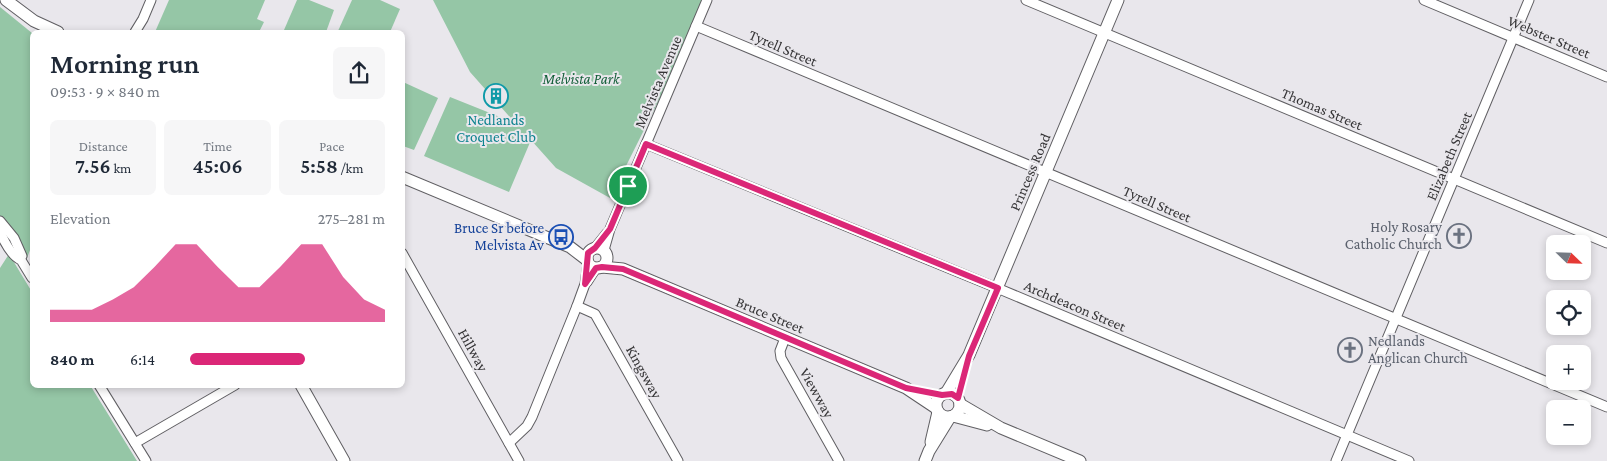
<!DOCTYPE html>
<html lang="en">
<head>
<meta charset="utf-8">
<style>
	:root { --surface:#fff; --page:#f6f6f7; --text:#1f2937; --muted:#747a83; --accent:#db2777 }
	body { margin:0; font-family:"Crimson Pro",serif; background:var(--page); color:var(--text); height:100vh; display:flex; flex-direction:column; font-size:19px; white-space:nowrap }
	* { box-sizing:border-box; margin:0 }
	p { font-size:16px; color:var(--muted) }
	.icon { flex:none; width:28px; height:28px; fill:none; stroke:currentColor; stroke-width:2; stroke-linecap:round; stroke-linejoin:round }
	.map { position:relative; flex:1; overflow:hidden }
	.details { position:absolute; left:30px; top:30px; width:375px; height:358px; display:flex; flex-direction:column; background:var(--surface); border-radius:8px; box-shadow:0 2px 8px #0003 }
	.details>* { flex:none }
	.needle { width:32px; rotate:113deg }
	.fabs { position:absolute; left:1546px; top:235px; display:grid; gap:10px }
	.fabs a { display:grid; place-items:center; width:45px; height:45px; border-radius:8px; background:var(--surface); box-shadow:0 2px 8px #0003; font-size:25px }
	.pin { position:absolute; display:grid; place-items:center; width:42px; height:42px; color:#fff; margin:-21px; border:2px solid #fff; border-radius:50%; box-shadow:0 1px 5px #0007 }
	.round { display:grid; place-items:center; flex:none; width:52px; height:52px; border-radius:8px; background:var(--page) }
	.overview { display:flex; align-items:center; justify-content:space-between; height:85px; padding:0 20px }
	h1 { font-size:28px; font-weight:600; line-height:38px }
	.figures { display:grid; grid-template-columns:repeat(3,1fr); gap:8px; height:85px; padding:5px 20px }
	.figures div { display:grid; align-content:center; border-radius:8px; background:var(--page); text-align:center }
	.figures b { font-size:21px; font-weight:600 }
	.figures small { font-size:14px; font-weight:400 }
	.figures p { font-size:14px }
	.chart { height:140px; padding:10px 20px }
	.chart p { display:flex; justify-content:space-between }
	.chart svg { width:100%; height:90px; margin-top:5px; fill:var(--accent); opacity:.7 }
	ul { padding:0 20px; list-style:none; font-size:16px }
	li { display:grid; grid-template-columns:80px 60px 1fr; align-items:center; height:38px }
	li i { height:12px; border-radius:6px; background:var(--accent) }
	.map>svg:first-child { display:block }
</style>
</head>
<body>
<div class="map">
<svg width="1607" height="461" viewBox="0 0 1607 461">
	<rect width="100%" height="100%" fill="#e9e7ec"/>
	<g fill="#95c6a6">
		<polygon points="169,0 265,0 257,19 264,22 259,32 155,32"/>
		<polygon points="297,0 309,0 334,10 326,32 290,32 284,30"/>
		<polygon points="352,0 380,0 400,9 390,32 338,31"/>
		<polygon points="433,0 707,0 696,26 610,198 556,168 531,140 509,192 424,156 450,97 515,123 470,72"/>
		<polygon points="0,7 32,33 32,245 27,258 0,216"/>
		<polygon points="403,82 438,98 414,150 403,146"/>
		<polygon points="9,254 32,292 32,385 90,385 137,461 0,461 0,268"/>
	</g>
	<g fill="none" stroke-linecap="round" stroke-linejoin="round">
		<defs>
			<g id="minor">
				<polyline points="1026,0 1607,243"/>
				<polyline points="1424,0 1607,77"/>
				<polyline points="696,26 1607,407"/>
				<polyline points="135,32 143,19 151,0"/>
				<polyline points="646,144 997,288 1409,461"/>
				<polyline points="0,221 14,238 22,256"/>
				<path d="M 0,232 C 4,241 11,256 21,260 L 32,278"/>
				<polyline points="595,248 607,233"/>
				<polyline points="604,250 610,229 707,0"/>
				<polyline points="402,253 519,461"/>
				<polyline points="587,282 596,268"/>
				<polyline points="577,306 595,314 678,461"/>
				<polyline points="785,338 780,351 781,358 839,461"/>
				<polyline points="99,385 146,461"/>
				<polyline points="135,443 235,385"/>
				<polyline points="509,443 527,426 532,417 577,306 585,284 588,263"/>
				<polyline points="1336,461 1529,0"/>
			</g>
			<g id="tertiary">
				<polyline points="6,0 34,21 58,32"/>
				<polyline points="402,177 570,247 587,260"/>
				<circle cx="597" cy="258" r="10"/>
				<polyline points="602,267 623,269 906,388 936,408"/>
				<polyline points="301,385 344,461"/>
				<polyline points="946,393 969,355 1118,0"/>
				<circle cx="948" cy="405" r="12"/>
				<polyline points="960,404 1001,428 1080,461"/>
				<polyline points="953,416 987,425"/>
				<polyline points="931,442 938,412"/>
				<polyline points="925,461 929,451 950,417"/>
			</g>
		</defs>
		<use href="#minor" stroke="#605f63" stroke-width="11"/>
		<use href="#tertiary" stroke="#605f63" stroke-width="13"/>
		<use href="#minor" stroke="#fff" stroke-width="9"/>
		<use href="#tertiary" stroke="#fff" stroke-width="11"/>
	</g>
	<g fill="none" stroke-linecap="round" stroke-linejoin="round">
		<defs>
			<polygon id="route" points="646,144 998,288 969,356 958,398 952,394 942,395 906,388 623,269 602,267 596,268 585,284 588,253 595,248 610,229"/>
		</defs>
		<use href="#route" stroke="#fff" stroke-width="10"/>
		<use href="#route" stroke="#db2777" stroke-width="6"/>
	</g>
	<defs>
		<symbol id="building-ring" viewBox="-11 -11 22 22"><circle r="9.5" fill="#e9e7ec" stroke="#0f9aa8" stroke-width="1.5"/><path d="M-4-6H4V6H1V3H-1V6H-4ZM-2.5-4.3h1.7v1.8h-1.7ZM.8-4.3h1.7v1.8H.8ZM-2.5-1h1.7V.8h-1.7ZM.8-1h1.7V.8H.8Z" fill="#0f9aa8"/></symbol>
		<symbol id="church-ring" viewBox="-11 -11 22 22"><circle r="9.5" fill="#e9e7ec" stroke="#6b7280" stroke-width="1.5"/><path d="M-1.2-6h2.4v3.5h3.3v2.4h-3.3V6h-2.4V-.1h-3.3v-2.4h3.3Z" fill="#6b7280"/></symbol>
		<symbol id="bus-ring" viewBox="-11 -11 22 22"><circle r="9.5" fill="#e9e7ec" stroke="#1a4fb4" stroke-width="1.5"/><path d="M-5-6H5V4H4V6H2V4H-2V6H-4V4H-5ZM-3.5-4V0h7V-4ZM-3.5 1.2v1.5H-2V1.2ZM2 1.2v1.5H3.5V1.2Z" fill="#1a4fb4"/></symbol>
	</defs>
	<g fill-rule="evenodd">
		<use href="#building-ring" x="482" y="82" width="28" height="28"/>
		<use href="#church-ring" x="1445" y="222" width="28" height="28"/>
		<use href="#bus-ring" x="547" y="223" width="28" height="28"/>
		<use href="#church-ring" x="1336" y="336" width="28" height="28"/>
	</g>
	<g text-anchor="middle" stroke-width="4" stroke-linejoin="round" paint-order="stroke">
		<g font-size="15" fill="#363537" stroke="#e9e7ec">
			<text transform="translate(1549 37) rotate(23)" y="5">Webster Street</text>
			<text transform="translate(783 48) rotate(23)" y="5">Tyrell Street</text>
			<text transform="translate(658 82) rotate(-67)" y="5">Melvista Avenue</text>
			<text transform="translate(1322 109) rotate(23)" y="5">Thomas Street</text>
			<text transform="translate(1449 156) rotate(-67)" y="5">Elizabeth Street</text>
			<text transform="translate(1030 172) rotate(-67)" y="5">Princess Road</text>
			<text transform="translate(1157 204) rotate(23)" y="5">Tyrell Street</text>
			<text transform="translate(1075 306) rotate(23)" y="5">Archdeacon Street</text>
			<text transform="translate(770 315) rotate(23)" y="5">Bruce Street</text>
			<text transform="translate(473 350) rotate(61)" y="5">Hillway</text>
			<text transform="translate(644 372) rotate(61)" y="5">Kingsway</text>
			<text transform="translate(817 393) rotate(61)" y="5">Viewway</text>
		</g>
		<g font-size="15" font-style="italic" fill="#135f39" stroke="#e9e7ec">
			<text x="581" y="84">Melvista Park</text>
		</g>
		<g font-size="15" fill="#0d838f" stroke="#e9e7ec">
			<text x="496" y="125">Nedlands<tspan x="496" dy="17">Croquet Club</tspan></text>
		</g>
		<g font-size="15" fill="#5b616d" stroke="#e9e7ec" text-anchor="end">
			<text x="1442" y="232">Holy Rosary<tspan x="1442" dy="17">Catholic Church</tspan></text>
			<text x="1368" y="346" text-anchor="start">Nedlands<tspan x="1368" dy="17">Anglican Church</tspan></text>
		</g>
		<g font-size="15" fill="#164399" stroke="#e9e7ec" text-anchor="end">
			<text x="544" y="233">Bruce Sr before<tspan x="544" dy="17">Melvista Av</tspan></text>
		</g>
	</g>
</svg>
<div class="fabs">
<a><svg class="needle" viewBox="-14 -14 28 28"><path d="M0-13l5 13h-10z" fill="#e53935"/><path d="M0 13l5-13h-10z" fill="#747a83"/></svg></a>
<a><svg class="icon" aria-label="locate" viewBox="0 0 24 24"><circle cx="12" cy="12" r="6"/><path d="M12 2v4M12 18v4M2 12h4M18 12h4"/></svg></a>
<a>+</a>
<a>−</a>
</div>
<div class="pin" style="left:628px;top:186px;background:#1e9e55"><svg class="icon" aria-label="arrive" viewBox="0 0 24 24"><path d="M6 21V4h12l-3 4 3 4H6"/></svg></div>
<section class="details">
<div class="overview"><div><h1>Morning run</h1><p>09:53 · 9 × 840 m</p></div><a class="round"><svg class="icon" aria-label="share" viewBox="0 0 24 24"><path d="M12 15V3M7 8l5-5 5 5M5 13v7h14v-7"/></svg></a></div>
<div class="figures">
<div><p>Distance</p><b>7.56<small> km</small></b></div>
<div><p>Time</p><b>45:06</b></div>
<div><p>Pace</p><b>5:58<small> /km</small></b></div>
</div>
<div class="chart"><p><span>Elevation</span>275–281 m</p>
<svg viewBox="0 0 160 44" preserveAspectRatio="none"><path d="M0 44V38L10 38L20 38L30 33L40 27L50 17L60 6L70 6L80 17L90 27L100 27L110 17L120 6L130 6L140 22L150 33L160 38V44z"/></svg>
</div>
<ul>
<li><b>840 m</b>6:14<i style="width:59%"></i></li>
</ul>
</section>
</div>
</body>
</html>
